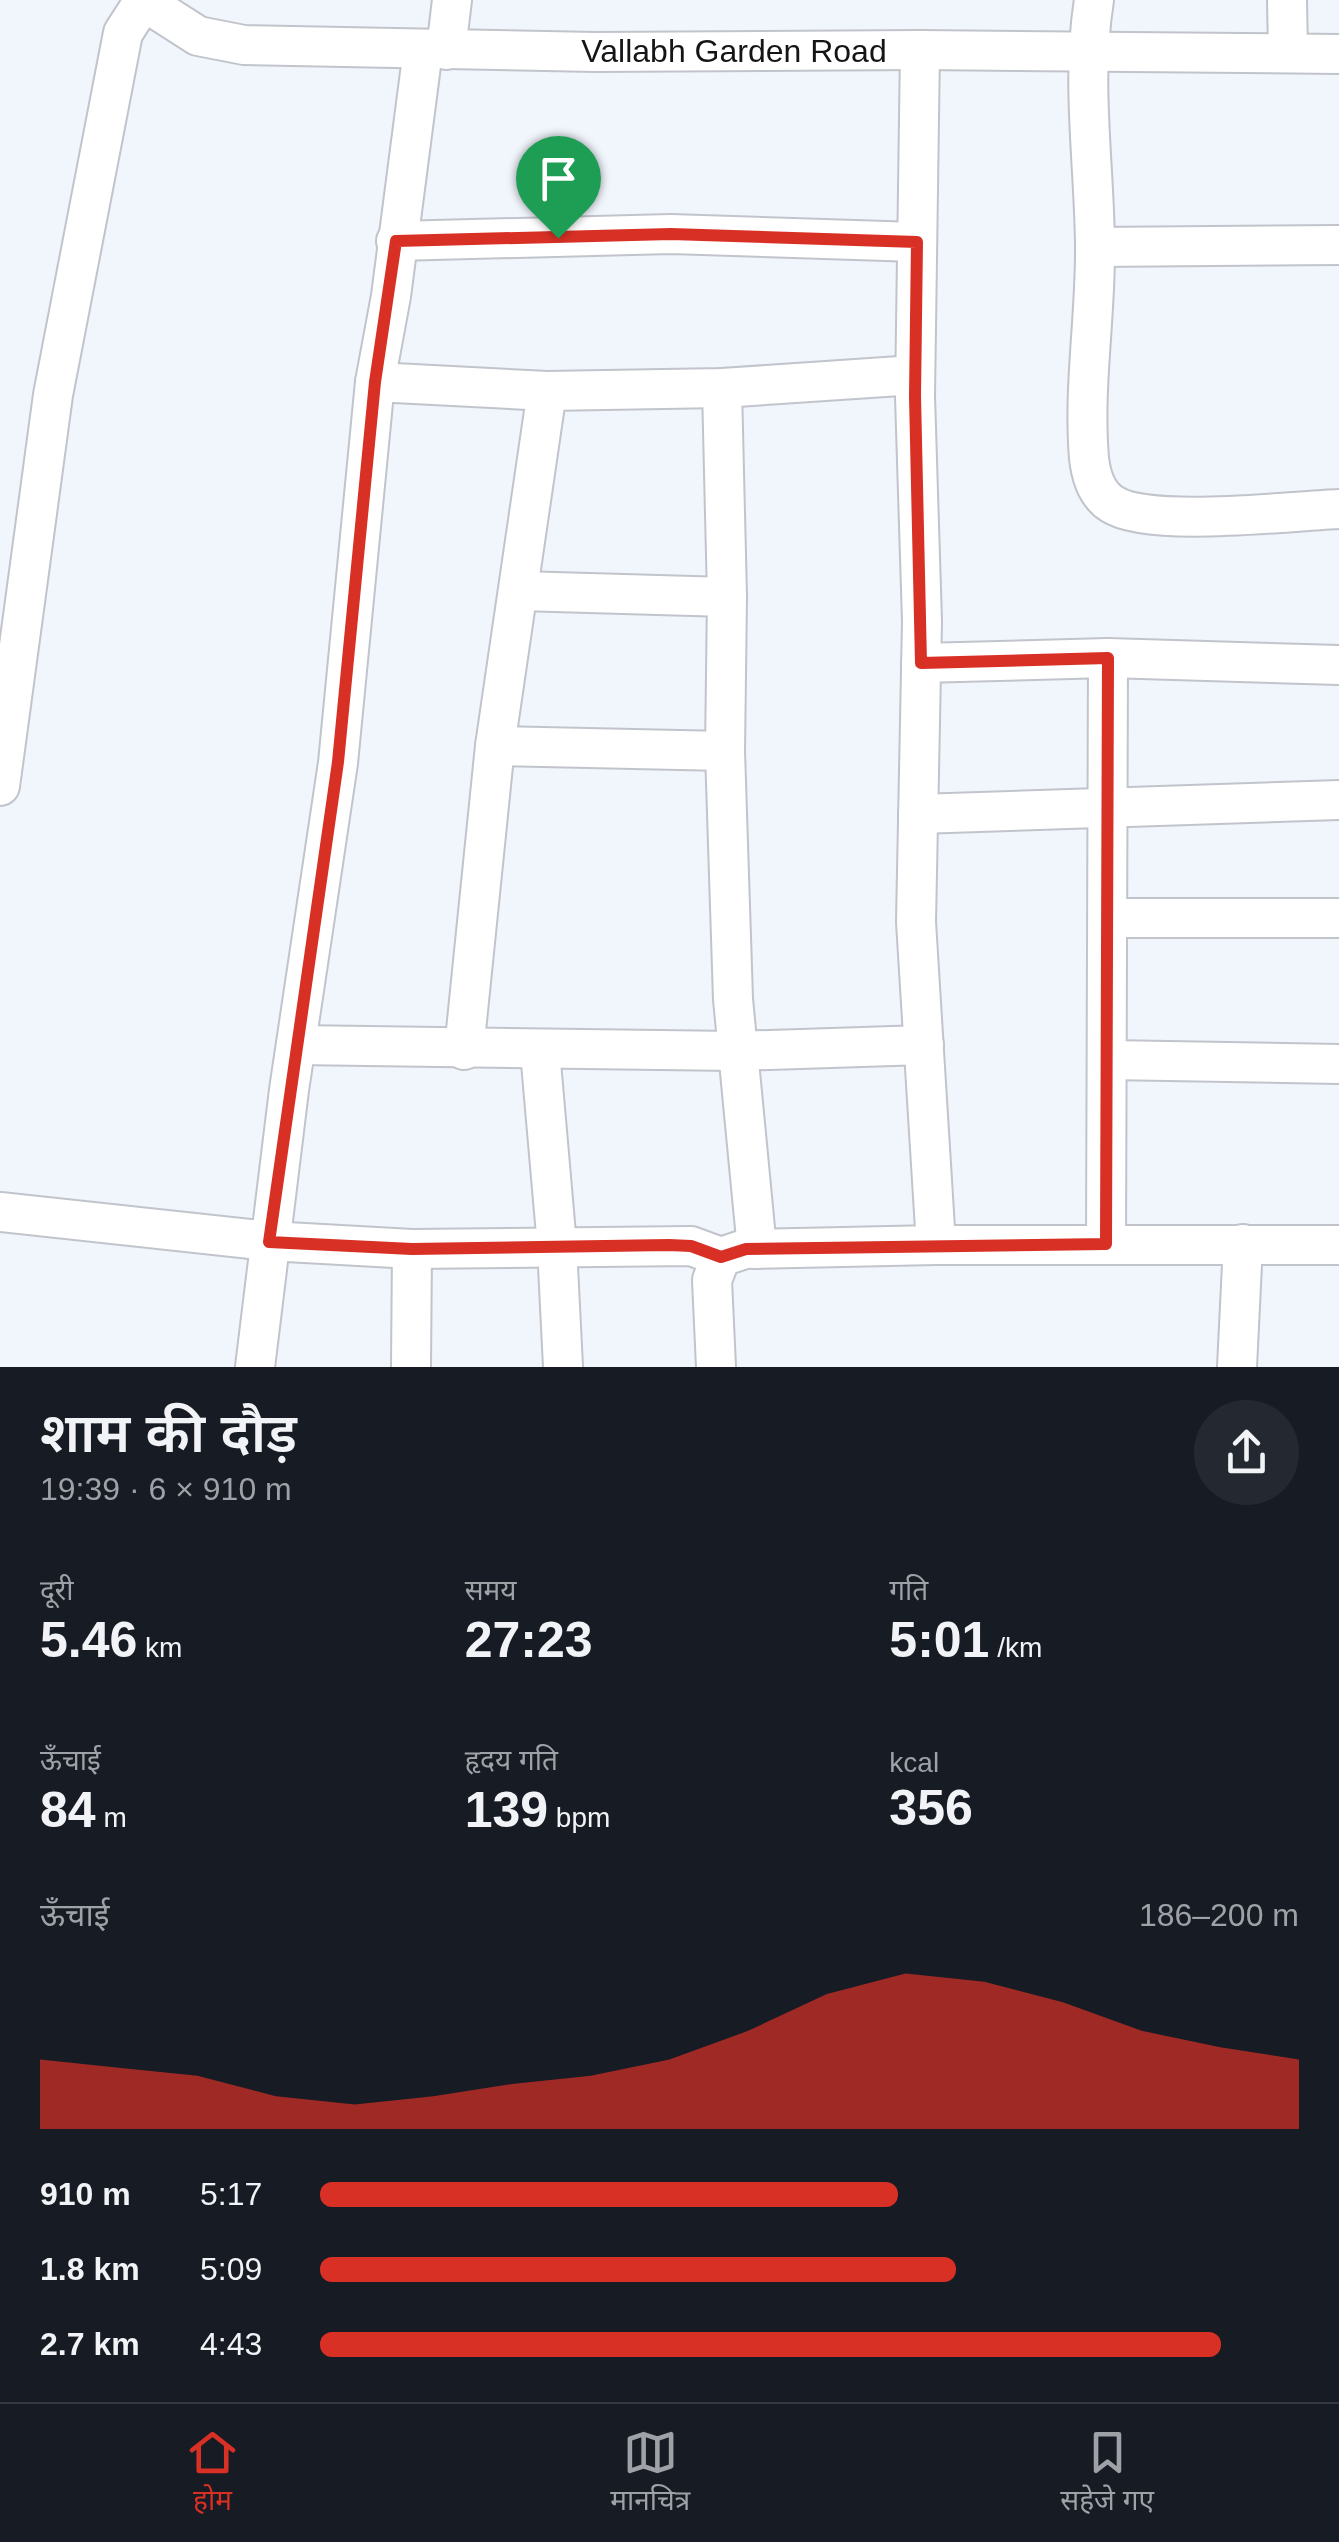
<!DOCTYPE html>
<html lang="hi">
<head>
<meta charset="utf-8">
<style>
	:root { --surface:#171b24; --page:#242831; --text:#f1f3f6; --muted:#9ea1a6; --line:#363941; --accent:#d93025 }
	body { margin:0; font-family:Helvetica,"Noto Sans Devanagari",sans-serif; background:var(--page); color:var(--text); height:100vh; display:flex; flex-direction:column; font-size:38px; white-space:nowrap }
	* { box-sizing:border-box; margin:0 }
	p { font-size:32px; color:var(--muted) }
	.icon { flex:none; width:55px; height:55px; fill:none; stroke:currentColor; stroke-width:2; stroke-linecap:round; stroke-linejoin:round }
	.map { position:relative; height:1367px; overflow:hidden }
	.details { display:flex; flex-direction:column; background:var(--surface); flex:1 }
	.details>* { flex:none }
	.pin { position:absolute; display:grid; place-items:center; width:85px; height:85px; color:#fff; margin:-102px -42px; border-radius:50% 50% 50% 0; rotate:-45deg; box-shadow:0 0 10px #0007 }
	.pin .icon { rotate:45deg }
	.round { display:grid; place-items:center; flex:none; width:105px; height:105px; border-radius:52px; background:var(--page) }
	.head { display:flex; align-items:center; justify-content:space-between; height:170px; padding:0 40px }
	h1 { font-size:55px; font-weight:600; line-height:75px }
	.metrics { display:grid; grid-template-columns:repeat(3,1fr); gap:15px; height:170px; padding:10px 40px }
	.metrics div { display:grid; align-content:center }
	.metrics b { font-size:50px; font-weight:600 }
	.metrics small { font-size:28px; font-weight:400 }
	.metrics p { font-size:28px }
	.chart { height:280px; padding:20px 40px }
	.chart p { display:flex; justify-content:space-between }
	.chart svg { width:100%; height:180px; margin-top:10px; fill:var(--accent); opacity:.7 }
	ul { padding:0 40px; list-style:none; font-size:32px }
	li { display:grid; grid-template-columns:160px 120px 1fr; align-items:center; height:75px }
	li i { height:25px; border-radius:12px; background:var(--accent) }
	.menu { display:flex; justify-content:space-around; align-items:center; height:140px; border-top:2px solid var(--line); background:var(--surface); font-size:28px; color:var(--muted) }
	.menu a { display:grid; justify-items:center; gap:5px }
	.menu .on { color:var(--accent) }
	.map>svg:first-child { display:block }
</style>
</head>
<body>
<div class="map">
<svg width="1339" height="1367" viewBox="0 0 1339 1367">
	<rect width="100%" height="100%" fill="#f1f5fc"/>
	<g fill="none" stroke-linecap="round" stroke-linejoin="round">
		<defs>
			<g id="minor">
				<polyline points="142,0 198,36 244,45 595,52 920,50 1339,54"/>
				<path d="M 1094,0 C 1081,81 1094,162 1095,244 C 1096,315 1083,387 1089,458 C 1091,476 1096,494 1112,504 C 1148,528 1291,511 1339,509"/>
				<polyline points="1287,0 1288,52"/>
				<polyline points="446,50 452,0"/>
				<polyline points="920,50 915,396 922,621 916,922 936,1245 1339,1245"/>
				<polyline points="396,241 671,234 917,242"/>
				<polyline points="1095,247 1339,245"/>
				<polyline points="375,382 547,391 722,388 915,375"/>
				<polyline points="722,388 727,597 725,751 733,999 757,1249"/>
				<polyline points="520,591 727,597"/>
				<polyline points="921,663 1108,658 1339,665"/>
				<polyline points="495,746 725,751"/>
				<polyline points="0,786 53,395 123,33 143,2"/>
				<polyline points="918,814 1339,800"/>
				<polyline points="1110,918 1339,918"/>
				<polyline points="296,1045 735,1051 924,1045"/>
				<polyline points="464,1050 495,746 547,391"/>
				<polyline points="540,1051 557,1246 563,1367"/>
				<polyline points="1108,1060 1339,1064"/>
				<polyline points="0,1212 269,1241 412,1249 691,1246 721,1257"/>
				<polyline points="1106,1244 1108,658"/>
				<polyline points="255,1367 289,1090 338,763 375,382 391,296 423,50"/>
				<polyline points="411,1367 412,1249"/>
				<polyline points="716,1367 712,1280 721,1257 745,1249 936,1245"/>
				<polyline points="1237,1367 1243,1244"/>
			</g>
		</defs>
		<use href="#minor" stroke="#c1c4cb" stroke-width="42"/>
		<use href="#minor" stroke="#fff" stroke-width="38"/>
	</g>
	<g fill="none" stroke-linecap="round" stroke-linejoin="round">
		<defs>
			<polygon id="route" points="671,234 917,242 915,396 921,663 1108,658 1106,1244 746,1249 721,1257 691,1246 669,1245 412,1249 269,1242 338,762 375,382 396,241"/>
		</defs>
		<use href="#route" stroke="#fff" stroke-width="20"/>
		<use href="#route" stroke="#d93025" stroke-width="12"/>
	</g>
	<g text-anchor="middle" stroke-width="9" stroke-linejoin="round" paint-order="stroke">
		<g font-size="32" fill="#141517" stroke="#fff">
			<text x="734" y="62">Vallabh Garden Road</text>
		</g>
	</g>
</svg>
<div class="pin" style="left:558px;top:238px;background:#1e9e55"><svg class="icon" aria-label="arrive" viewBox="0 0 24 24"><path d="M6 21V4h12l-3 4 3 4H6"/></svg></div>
</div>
<section class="details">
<div class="head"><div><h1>शाम की दौड़</h1><p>19:39 · 6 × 910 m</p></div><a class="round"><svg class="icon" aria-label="share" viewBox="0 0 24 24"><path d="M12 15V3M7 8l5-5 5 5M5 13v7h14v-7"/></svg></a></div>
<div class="metrics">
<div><p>दूरी</p><b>5.46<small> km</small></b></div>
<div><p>समय</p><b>27:23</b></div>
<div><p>गति</p><b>5:01<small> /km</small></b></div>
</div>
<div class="metrics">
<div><p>ऊँचाई</p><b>84<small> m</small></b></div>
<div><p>हृदय गति</p><b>139<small> bpm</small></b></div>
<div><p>kcal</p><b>356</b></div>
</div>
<div class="chart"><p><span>ऊँचाई</span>186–200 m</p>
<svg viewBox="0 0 160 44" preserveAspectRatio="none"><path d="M0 44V27L10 29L20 31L30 36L40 38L50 36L60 33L70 31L80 27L90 20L100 11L110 6L120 8L130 13L140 20L150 24L160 27V44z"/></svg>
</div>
<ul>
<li><b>910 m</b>5:17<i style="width:59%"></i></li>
<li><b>1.8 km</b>5:09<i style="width:65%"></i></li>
<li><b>2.7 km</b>4:43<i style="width:92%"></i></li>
</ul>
</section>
<nav class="menu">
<a class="on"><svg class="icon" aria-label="home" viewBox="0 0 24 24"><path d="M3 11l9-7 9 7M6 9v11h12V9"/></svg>होम</a>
<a><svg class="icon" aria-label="map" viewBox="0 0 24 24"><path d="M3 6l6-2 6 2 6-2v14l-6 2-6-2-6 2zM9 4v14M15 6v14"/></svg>मानचित्र</a>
<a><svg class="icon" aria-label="saved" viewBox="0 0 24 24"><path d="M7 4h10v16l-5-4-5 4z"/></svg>सहेजे गए</a>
</nav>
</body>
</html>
